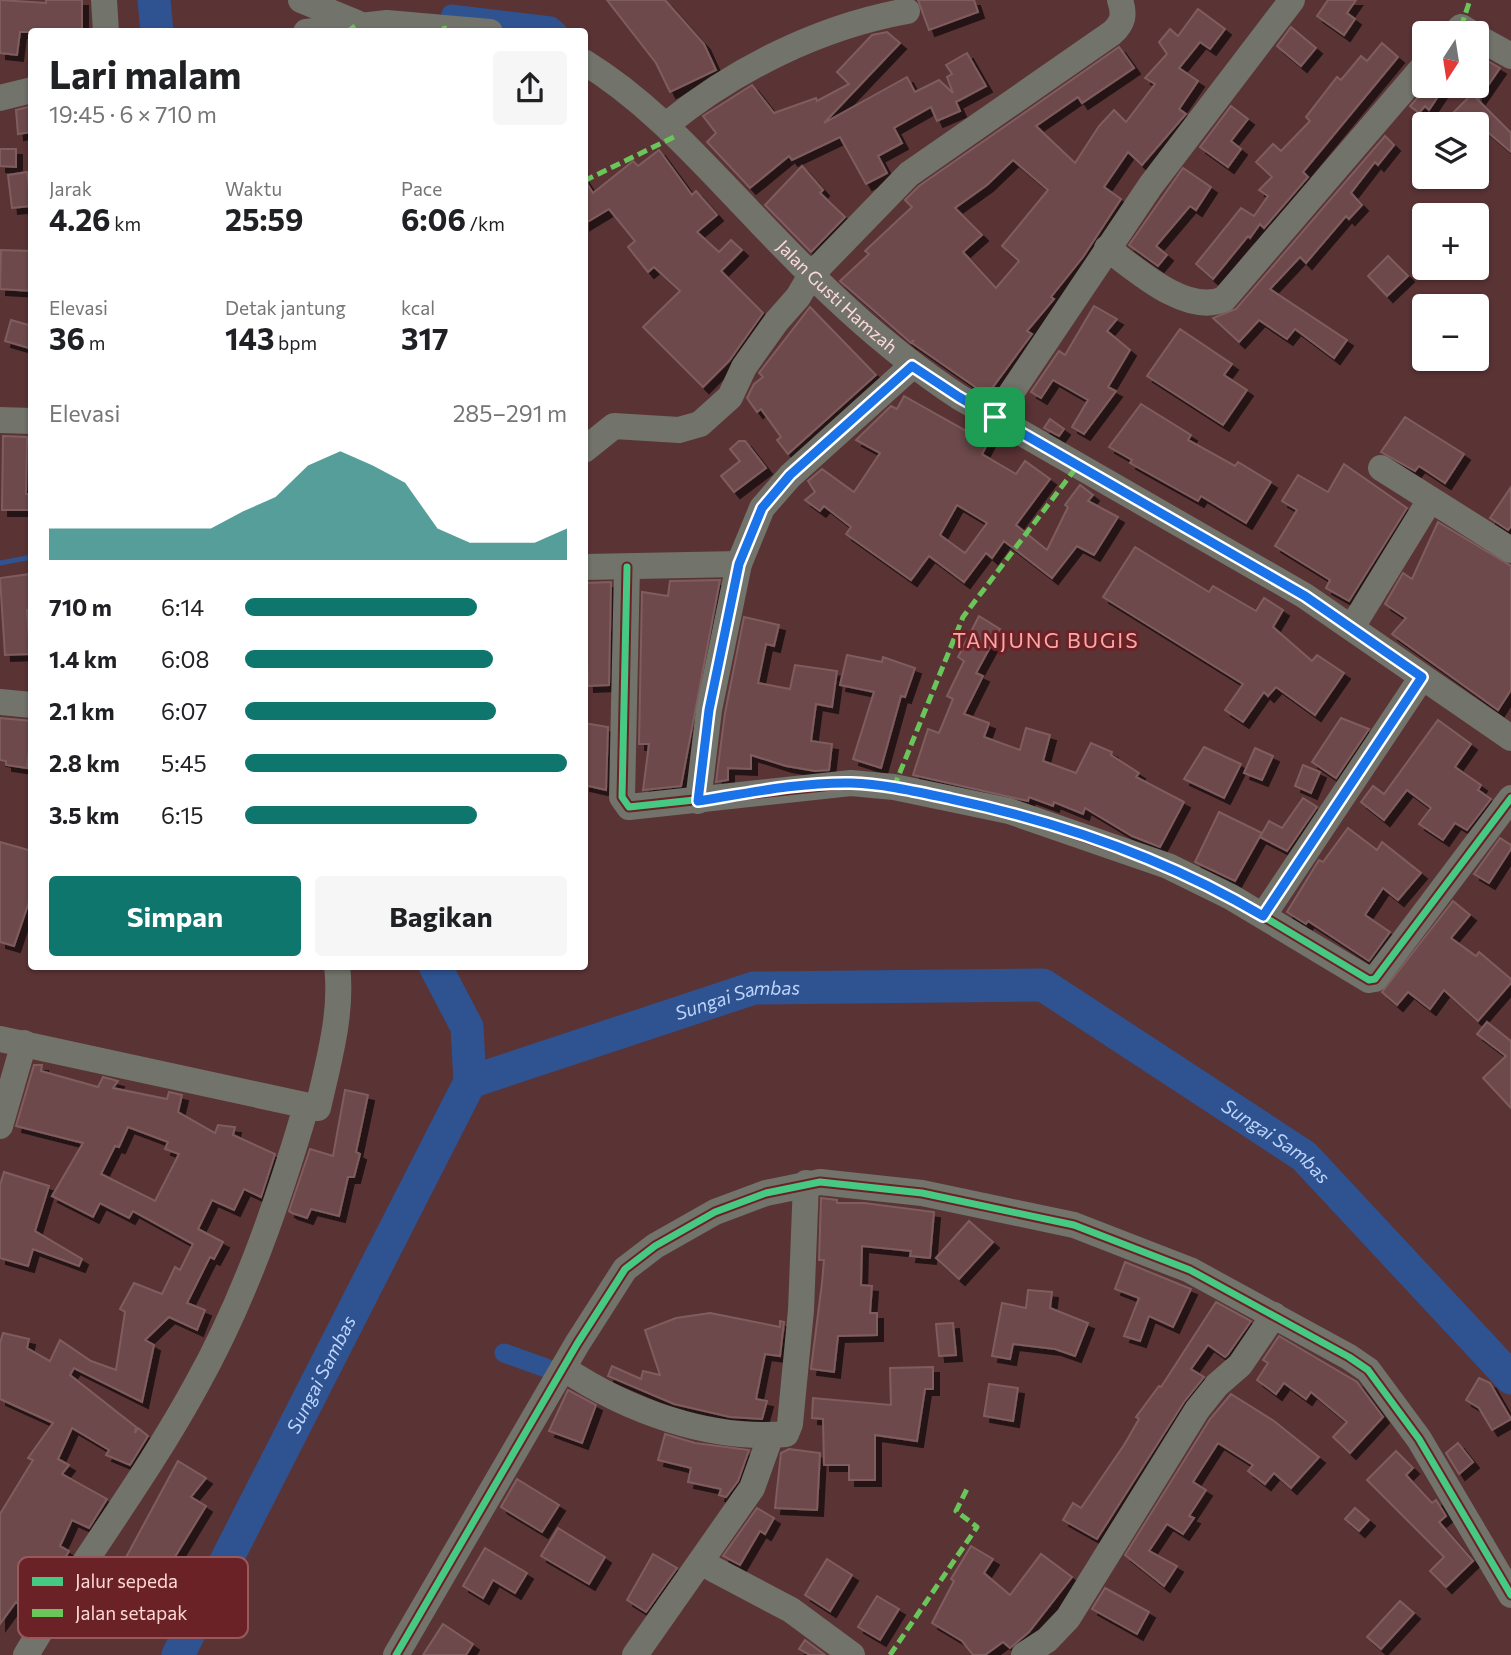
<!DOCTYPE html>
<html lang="id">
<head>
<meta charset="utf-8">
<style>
	:root { --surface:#fff; --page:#f6f6f6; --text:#202124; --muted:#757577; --accent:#0f766e }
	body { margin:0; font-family:Commissioner,sans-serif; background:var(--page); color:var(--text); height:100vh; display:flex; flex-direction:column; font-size:26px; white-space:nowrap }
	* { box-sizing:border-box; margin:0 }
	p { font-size:23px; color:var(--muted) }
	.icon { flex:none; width:38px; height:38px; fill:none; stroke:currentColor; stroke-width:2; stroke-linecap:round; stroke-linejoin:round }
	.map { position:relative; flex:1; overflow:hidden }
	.sheet { position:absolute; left:28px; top:28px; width:560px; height:942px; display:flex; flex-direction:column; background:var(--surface); border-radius:7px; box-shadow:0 2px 5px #0004 }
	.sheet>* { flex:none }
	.needle { width:46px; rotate:192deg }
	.buttons { position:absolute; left:1412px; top:21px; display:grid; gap:14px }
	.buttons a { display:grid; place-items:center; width:77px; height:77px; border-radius:7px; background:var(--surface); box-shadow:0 2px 5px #0004; font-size:35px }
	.pin { position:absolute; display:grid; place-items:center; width:60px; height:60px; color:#fff; margin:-30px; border-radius:14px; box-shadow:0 4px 10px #0006 }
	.round { display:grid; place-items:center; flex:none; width:74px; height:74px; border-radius:7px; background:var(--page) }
	.overview { display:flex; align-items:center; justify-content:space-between; height:119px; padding:0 21px }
	h1 { font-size:38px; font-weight:700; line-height:52px }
	.figures { display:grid; grid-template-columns:repeat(3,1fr); gap:10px; height:119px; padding:7px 21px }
	.figures div { display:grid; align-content:center }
	.figures b { font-size:30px; font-weight:700 }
	.figures small { font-size:19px; font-weight:400 }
	.figures p { font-size:19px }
	.chart { height:196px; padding:14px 21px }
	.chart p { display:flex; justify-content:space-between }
	.chart svg { width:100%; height:126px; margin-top:7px; fill:var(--accent); opacity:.7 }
	.primary-button { display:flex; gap:14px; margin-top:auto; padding:14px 21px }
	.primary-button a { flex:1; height:80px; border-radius:7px; background:var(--accent); color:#fff; font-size:28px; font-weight:700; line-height:80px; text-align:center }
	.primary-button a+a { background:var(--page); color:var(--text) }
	ul { padding:0 21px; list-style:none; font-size:23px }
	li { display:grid; grid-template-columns:112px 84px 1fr; align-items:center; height:52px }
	li i { height:18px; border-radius:9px; background:var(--accent) }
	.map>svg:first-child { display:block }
</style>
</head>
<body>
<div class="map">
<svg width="1511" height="1655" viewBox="0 0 1511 1655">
	<defs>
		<filter id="shadow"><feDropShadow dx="6" dy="6" stdDeviation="0" flood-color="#0009"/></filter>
	</defs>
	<rect width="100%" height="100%" fill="#5a3335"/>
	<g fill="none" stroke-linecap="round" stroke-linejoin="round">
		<polyline stroke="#2f5291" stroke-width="5" points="0,563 32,557"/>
		<g stroke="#2f5291" stroke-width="19">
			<polyline points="451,14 551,26 558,32"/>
			<polyline points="504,1353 546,1368"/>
		</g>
		<g stroke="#2f5291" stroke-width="33">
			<polyline points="154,0 157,32"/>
			<polyline points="435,966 467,1027 470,1082"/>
			<path id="s1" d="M 178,1655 L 470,1082 L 754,988 L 1043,985 L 1304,1156 L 1511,1378"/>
		</g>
	</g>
	<g fill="#6d4a4b" stroke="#7f5d5e" stroke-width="2" fill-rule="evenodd" filter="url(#shadow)">
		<polygon points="0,0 46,3 46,0 82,0 82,32 20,32 17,55 0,53"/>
		<polygon points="607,0 665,0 704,44 716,70 670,92 656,63"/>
		<polygon points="918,0 974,0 978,12 929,30"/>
		<polygon points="1328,0 1356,0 1347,13 1355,19 1344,35 1317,16"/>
		<path d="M 1198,9 L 1225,29 L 1210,49 L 1200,42 L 1179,68 L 1198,81 L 1179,109 L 1186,114 L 1142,165 L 1128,152 L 1104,187 L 1121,199 L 1083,257 L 1051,297 L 1054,299 L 1027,331 L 1032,334 L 987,395 L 912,343 L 914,340 L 911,343 L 840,281 L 869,254 L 865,251 L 912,207 L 905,200 L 919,186 L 1119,47 L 1134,68 L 1082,103 L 1078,97 L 1036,126 L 1075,163 L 1099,126 L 1114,110 L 1126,122 L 1155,84 L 1145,78 L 1167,54 L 1159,42 L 1170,29 L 1178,36 ZM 1013,160 L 1048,190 L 1002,246 L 1019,261 L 996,288 L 963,252 L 982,235 L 955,208 L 987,185 Z"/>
		<polygon points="1291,27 1316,48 1301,66 1277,46"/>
		<polygon points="887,32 900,43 824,123 907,77 915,92 939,80 953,93 947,77 952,74 946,65 967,53 986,86 956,102 960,111 937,121 931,107 894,128 902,143 878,156 887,173 866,184 840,137 792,160 789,156 750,188 707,142 716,133 703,116 752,85 774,113 816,98 817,101 849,84 837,72 872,35"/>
		<polygon points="1382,43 1398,57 1303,172 1308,177 1264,228 1260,224 1250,238 1248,236 1213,279 1196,264 1241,208 1254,216 1268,196 1259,190 1272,177 1256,162 1273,144 1281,151 1310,121 1306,117 1337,77 1341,80 1361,56 1367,61"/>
		<polygon points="1477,55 1500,68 1478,100 1511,133 1511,152 1478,124 1442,124 1472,94 1477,99"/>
		<polygon points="1428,86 1445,86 1429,110 1425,106 1419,113 1410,106"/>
		<polygon points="32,106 32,132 18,134 16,110"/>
		<polygon points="1231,106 1248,119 1231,141 1241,149 1228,167 1200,147"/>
		<polygon points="1385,136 1394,145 1378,165 1375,162 1351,193 1362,205 1349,219 1346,216 1306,263 1300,257 1270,289 1347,340 1334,358 1295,329 1287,339 1259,320 1239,342 1213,318 1236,309"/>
		<polygon points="0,149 16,149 16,167 0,166"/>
		<polygon points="659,150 692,195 696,191 717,215 697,232 719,252 731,240 742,250 721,271 763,313 729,361 703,387 643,327 680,291 654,267 648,272 628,247 635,241 609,209 584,224 584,179 593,193 633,161 638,166"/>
		<polygon points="802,166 823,190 820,193 845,217 811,252 765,205"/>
		<polygon points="1183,168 1211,187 1196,210 1190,206 1156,246 1167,255 1158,266 1129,245"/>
		<polygon points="27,172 31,206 12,208 8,175"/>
		<polygon points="1,250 32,251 32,291 0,289"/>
		<polygon points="1388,256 1408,276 1387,296 1368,276"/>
		<polygon points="1094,306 1117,319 1107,331 1130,350 1108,387 1116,391 1084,434 1072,427 1088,400 1053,380 1041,398 1031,392 1059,351 1065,355"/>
		<polygon points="810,307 876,375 788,454 777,440 781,437 761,409 757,412 747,398 754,384 763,377 759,373"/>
		<polygon points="11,320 32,326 32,349 5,341"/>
		<polygon points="1180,329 1232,364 1224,375 1247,390 1223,425 1147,376"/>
		<path d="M 904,396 L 970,433 L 972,429 L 990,439 L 982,454 L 1016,474 L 1025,461 L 1050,479 L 1016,525 L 1047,550 L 1068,507 L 1065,505 L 1080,485 L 1093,495 L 1088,501 L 1118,517 L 1094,555 L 1077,546 L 1052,578 L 1004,541 L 992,558 L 986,553 L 964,582 L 929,556 L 911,580 L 846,534 L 851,527 L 824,506 L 820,511 L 805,500 L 815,492 L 808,481 L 822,469 L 854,492 L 880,453 L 856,440 L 891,406 L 897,409 ZM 957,505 L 987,523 L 965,553 L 940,535 Z"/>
		<polygon points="1141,404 1191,435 1188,440 1235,466 1238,462 1271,482 1246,523 1201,496 1198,501 1130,463 1132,460 1109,447"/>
		<polygon points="1405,417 1464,454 1445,483 1419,466 1415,471 1381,452"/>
		<polygon points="1050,419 1064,429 1059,436 1044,428"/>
		<polygon points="3,436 27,437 26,494 29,494 29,510 2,510"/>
		<polygon points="739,441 745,441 766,468 734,492 721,476 740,461 730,449"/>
		<polygon points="1344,464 1407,508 1349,601 1326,588 1330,580 1275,546 1297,510 1282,501 1298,475 1328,492"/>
		<polygon points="1511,487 1511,526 1508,530 1490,518"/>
		<polygon points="1438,522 1511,566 1511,690 1498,710 1392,634 1406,618 1385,604 1403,573 1412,579"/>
		<polygon points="1135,547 1209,592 1213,586 1256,611 1264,598 1283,610 1273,627 1312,661 1317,655 1344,673 1315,715 1276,687 1268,696 1264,692 1243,722 1225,710 1243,684 1103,597"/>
		<polygon points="30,574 32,609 27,610 30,654 5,655 0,578"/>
		<polygon points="720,580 681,786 643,790 649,744 639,744 642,592 668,596 670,581"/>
		<polygon points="611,582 609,685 588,686 584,583"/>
		<polygon points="979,616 1000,629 976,673 983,676 964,714 989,723 984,737 1020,750 1026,728 1050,735 1043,761 1076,773 1091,743 1112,752 1111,755 1139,773 1136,777 1184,802 1160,847 1132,836 1085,808 1083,814 1054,802 1053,806 1029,797 1028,801 913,775 928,729 939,733 953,699 947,696 964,661 958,657"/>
		<polygon points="744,617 779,625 774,646 766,644 758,683 790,689 795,665 837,671 832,707 816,704 811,741 832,744 829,770 815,771 786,766 751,755 751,769 728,768 728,780 716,782 725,713"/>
		<polygon points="847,655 882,662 883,657 915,668 905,697 901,696 881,768 853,759 874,692 840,685"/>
		<polygon points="0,718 32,721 27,768 6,765 6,761 0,760"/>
		<polygon points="1341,718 1369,729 1336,778 1312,762"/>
		<polygon points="1438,720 1471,744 1455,767 1481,785 1478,790 1491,799 1467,830 1455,823 1443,840 1419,824 1431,808 1407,790 1384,820 1361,802 1373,786 1384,794"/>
		<polygon points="584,723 608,727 606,790 584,785"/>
		<polygon points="1204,747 1241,764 1224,798 1184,779"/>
		<polygon points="1255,748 1273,756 1262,780 1244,773"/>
		<polygon points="1303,765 1320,772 1311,793 1295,786"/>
		<polygon points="1303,798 1317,807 1287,851 1260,837 1269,821 1282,828"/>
		<polygon points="1219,812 1262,833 1235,881 1195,862"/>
		<polygon points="1348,828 1377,850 1382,842 1421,873 1398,900 1383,888 1365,915 1390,932 1369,961 1308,921 1306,924 1287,912 1319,860 1323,862"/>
		<polygon points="1500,838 1511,845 1511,849 1489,883 1474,874"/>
		<polygon points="0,842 32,851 32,893 14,946 0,942"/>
		<polygon points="1453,901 1470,915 1451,938 1476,956 1479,952 1511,979 1511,983 1478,1021 1444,990 1430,1009 1408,992 1397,1005 1382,992"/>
		<polygon points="1487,1022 1511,1041 1511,1108 1483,1078 1506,1056 1477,1034"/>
		<path d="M 34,1065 L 42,1065 L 41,1071 L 98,1087 L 103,1077 L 118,1081 L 113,1088 L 167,1099 L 169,1092 L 182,1095 L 178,1112 L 215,1133 L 218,1125 L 235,1127 L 233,1135 L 275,1154 L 261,1197 L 244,1189 L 234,1210 L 212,1200 L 198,1229 L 223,1242 L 214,1259 L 210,1257 L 187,1303 L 205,1310 L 197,1330 L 169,1317 L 145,1340 L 154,1345 L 142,1402 L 74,1368 L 70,1375 L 136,1427 L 135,1433 L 138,1428 L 148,1436 L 130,1465 L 106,1455 L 109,1450 L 72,1428 L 58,1459 L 69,1465 L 62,1474 L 107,1499 L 89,1528 L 72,1520 L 60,1546 L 69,1551 L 32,1613 L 16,1602 L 0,1624 L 0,1514 L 33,1460 L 28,1458 L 53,1423 L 0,1399 L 0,1343 L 3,1333 L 29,1339 L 27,1348 L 50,1361 L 60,1340 L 91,1361 L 116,1370 L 125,1312 L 120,1309 L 134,1283 L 162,1294 L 175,1267 L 180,1270 L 193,1244 L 133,1211 L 129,1218 L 100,1203 L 93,1217 L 52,1196 L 83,1143 L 16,1126 ZM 128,1127 L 168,1142 L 165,1149 L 179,1154 L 155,1201 L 101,1174 L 115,1146 L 119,1147 Z"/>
		<polygon points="345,1090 368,1095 356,1152 360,1154 354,1177 348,1177 339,1216 311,1209 307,1218 292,1213 289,1211 310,1149 333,1156"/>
		<polygon points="4,1172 49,1186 35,1231 82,1259 79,1266 33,1249 28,1266 0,1258 0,1185"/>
		<polygon points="821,1198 837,1200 837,1203 864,1203 934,1212 930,1258 910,1256 911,1251 862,1246 861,1285 872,1286 870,1313 877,1313 877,1335 838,1336 834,1372 811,1369 822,1283 824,1260 819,1260"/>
		<polygon points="969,1221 993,1242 959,1279 936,1258"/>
		<polygon points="1125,1262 1191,1289 1173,1327 1149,1316 1140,1341 1124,1336 1139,1298 1115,1289"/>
		<polygon points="1028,1290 1052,1292 1050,1308 1088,1323 1075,1356 1055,1349 1013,1344 1010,1359 992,1356 1002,1303 1026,1308"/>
		<polygon points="1216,1302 1251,1321 1228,1354 1225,1357 1208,1345 1191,1369 1204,1377 1184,1402 1097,1539 1063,1520 1073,1503 1081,1508 1124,1445 1139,1419 1136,1417 1159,1386 1161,1387"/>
		<polygon points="710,1313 780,1327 780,1321 784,1322 780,1356 765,1354 756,1399 767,1401 762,1419 730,1417 674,1404 608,1376 612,1366 641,1379 643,1371 660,1375 645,1330 676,1318"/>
		<polygon points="953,1323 956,1355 939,1356 936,1324"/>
		<polygon points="1279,1336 1357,1382 1383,1417 1350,1453 1333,1437 1347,1422 1311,1392 1306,1399 1284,1383 1276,1394 1257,1380 1268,1363 1263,1360"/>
		<polygon points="933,1367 933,1389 925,1389 917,1441 875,1435 875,1480 849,1480 849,1465 824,1465 823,1419 812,1418 813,1398 891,1405 890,1368"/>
		<polygon points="1479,1378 1490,1383 1511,1419 1492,1430 1479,1408 1466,1400"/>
		<polygon points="989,1384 1018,1388 1013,1421 984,1416"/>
		<polygon points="568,1390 596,1405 582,1443 549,1431"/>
		<polygon points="1231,1394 1274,1421 1319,1457 1291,1488 1274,1473 1265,1484 1248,1471 1253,1465 1218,1443 1193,1482 1206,1490 1189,1516 1194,1518 1183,1534 1167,1524 1149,1551 1177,1566 1164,1586 1125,1555 1210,1419"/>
		<polygon points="665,1434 695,1443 749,1450 738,1481 726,1497 719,1495 721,1489 688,1482 691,1468 658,1460"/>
		<polygon points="1458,1443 1473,1462 1459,1474 1446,1453"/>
		<polygon points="789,1449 820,1453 817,1510 775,1508 781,1453"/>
		<polygon points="1396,1451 1413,1468 1406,1475 1432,1503 1436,1500 1446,1516 1439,1522 1473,1561 1446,1587 1430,1571 1444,1557 1367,1480"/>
		<polygon points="178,1461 206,1478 191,1497 206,1506 167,1570 151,1563 138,1583 117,1574"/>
		<polygon points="517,1479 559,1505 542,1532 501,1507"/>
		<polygon points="757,1508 774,1518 765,1534 760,1531 740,1565 723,1556"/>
		<polygon points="1355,1508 1369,1520 1359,1531 1345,1519"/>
		<polygon points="558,1528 605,1557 589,1584 541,1556"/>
		<polygon points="971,1546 993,1559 984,1573 1010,1595 1041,1554 1072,1577 1029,1632 1010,1648 1003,1642 985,1655 973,1655 962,1641 932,1623 954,1581 951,1579"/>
		<polygon points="485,1548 527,1573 515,1593 493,1580 483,1598 463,1586"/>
		<polygon points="653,1554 677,1568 646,1612 627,1600"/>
		<polygon points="827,1559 852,1575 830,1611 805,1595"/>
		<polygon points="1105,1588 1149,1612 1137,1634 1092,1609"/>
		<polygon points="877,1596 899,1609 880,1640 858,1627"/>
		<polygon points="1400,1601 1414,1613 1381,1649 1367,1637"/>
		<polygon points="443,1624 473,1644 466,1655 423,1655"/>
		<polygon points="805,1640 825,1655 810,1655 799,1649"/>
	</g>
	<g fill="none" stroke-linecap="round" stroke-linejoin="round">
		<g stroke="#72736b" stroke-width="26">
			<polyline points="104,0 106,32"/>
			<polyline points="301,0 357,23"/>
			<polyline points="306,32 387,23 490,32"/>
			<polyline points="1455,33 1461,27 1471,33"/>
			<polyline points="1477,37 1511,56"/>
			<path id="s2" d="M 584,62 C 648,101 698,158 749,211 C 814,280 880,345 959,397 L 1305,596 L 1511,738"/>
			<polyline points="0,98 32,90"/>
			<path d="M 666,125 C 735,69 819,27 907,11"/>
			<path d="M 1107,248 C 1135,269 1187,316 1224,299 L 1424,66"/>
			<polyline points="995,417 1151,185 1292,0"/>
			<polyline points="0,420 32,421"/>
			<path d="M 584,450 L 614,426 L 679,430 L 700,424 L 730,397 L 744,367 L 776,322 L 798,297 L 811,275 L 909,174 L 1112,33 C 1123,23 1125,15 1120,0"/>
			<polyline points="1381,468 1511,550"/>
			<polyline points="584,567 739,564"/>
			<polyline points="627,567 622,797 629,807 851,783 894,787 1009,811 1168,866 1231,897 1369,980 1375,979 1381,971 1511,798"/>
			<polyline points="1352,627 1430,500"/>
			<polyline points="0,702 32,705"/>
			<polyline points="698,801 709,710 739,564 762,508 790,476 912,366"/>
			<polyline points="1263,916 1422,677"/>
			<path d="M 0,1039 L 318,1108 C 328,1063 343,1013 337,966"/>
			<polyline points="0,1126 24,1043"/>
			<path d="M 563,1368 C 626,1410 709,1441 786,1434 L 790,1424 L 801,1310 L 806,1183"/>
			<polyline points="702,1563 791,1610 852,1655"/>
			<path d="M 26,1655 C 80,1563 146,1478 197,1384 C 245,1298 278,1202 306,1107"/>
			<polyline points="396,1655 577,1344 625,1269 655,1246 715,1212 766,1193 820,1182 922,1193 1074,1225 1190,1270 1349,1357 1368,1370 1419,1439 1511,1595"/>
			<polyline points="635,1655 752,1488 771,1435"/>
			<polyline points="1024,1655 1047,1640 1068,1618 1197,1410 1217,1385 1240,1365 1274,1315"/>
		</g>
		<g stroke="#6ac65a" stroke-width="5" stroke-dasharray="10 5" stroke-linecap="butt">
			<polyline points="444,26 445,32"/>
			<polyline points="1461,27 1470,0"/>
			<polyline points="347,32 358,24"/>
			<polyline points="584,181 676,136"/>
			<polyline points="894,787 963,617 1079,464"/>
			<polyline points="890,1655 977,1527 956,1511 967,1489"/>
		</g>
		<defs>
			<g id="cycleway">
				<polyline points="627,567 622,797 629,807 851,783 894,787 1009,811 1168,866 1231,897 1369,980 1375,979 1381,971 1511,798"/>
				<polyline points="396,1655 577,1344 625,1269 655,1246 715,1212 766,1193 820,1182 922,1193 1074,1225 1190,1270 1349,1357 1368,1370 1419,1439 1511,1595"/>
			</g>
		</defs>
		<use href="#cycleway" stroke="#6b2227" stroke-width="11"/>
		<use href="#cycleway" stroke="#46c982" stroke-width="7"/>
	</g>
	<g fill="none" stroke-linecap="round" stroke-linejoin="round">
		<defs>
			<path id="route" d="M 912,366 L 959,397 L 1305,596 L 1422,677 L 1263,916 C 1167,859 1060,822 951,799 C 918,792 885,784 851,783 C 801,782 748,793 698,801 L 709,710 L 739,564 L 762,508 L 790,475 Z"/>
		</defs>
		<use href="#route" stroke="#fff" stroke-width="14"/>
		<use href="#route" stroke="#1a73e8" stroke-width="9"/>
	</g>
	<g text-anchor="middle" stroke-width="6" stroke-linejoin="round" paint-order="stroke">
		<g font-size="18" fill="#fdd8d6" stroke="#6b2227">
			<text dy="6" stroke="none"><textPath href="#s2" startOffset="346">Jalan Gusti Hamzah</textPath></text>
		</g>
		<g font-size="19" font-style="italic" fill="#bbd4fb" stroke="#6b2227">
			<text dy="7" stroke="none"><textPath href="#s1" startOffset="924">Sungai Sambas</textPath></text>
			<text dy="7" stroke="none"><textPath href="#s1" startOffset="1512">Sungai Sambas</textPath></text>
			<text dy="7" stroke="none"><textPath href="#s1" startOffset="315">Sungai Sambas</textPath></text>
		</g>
		<g font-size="21" letter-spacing="2" fill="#fda6a6" stroke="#6b2227">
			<text x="1046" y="648">TANJUNG BUGIS</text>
		</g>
	</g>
	<rect x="18" y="1557" width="230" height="81" rx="10" fill="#6b2227" stroke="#97595c" stroke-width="2"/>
	<rect x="32" y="1577" width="31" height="9" fill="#46c982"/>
	<rect x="32" y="1609" width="31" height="8" fill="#6ac65a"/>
	<g font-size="19" fill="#fdd8d6">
		<text x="75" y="1588">Jalur sepeda</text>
		<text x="75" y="1620">Jalan setapak</text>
	</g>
</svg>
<div class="buttons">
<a><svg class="needle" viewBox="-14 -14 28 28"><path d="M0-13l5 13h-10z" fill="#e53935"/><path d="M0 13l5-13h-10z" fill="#757577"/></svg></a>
<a><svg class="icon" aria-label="layers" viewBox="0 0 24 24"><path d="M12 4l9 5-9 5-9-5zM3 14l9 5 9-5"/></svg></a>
<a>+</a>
<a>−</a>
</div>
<div class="pin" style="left:995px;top:417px;background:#1e9e55"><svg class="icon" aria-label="arrive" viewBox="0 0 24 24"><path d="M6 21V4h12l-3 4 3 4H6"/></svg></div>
<section class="sheet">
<div class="overview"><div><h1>Lari malam</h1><p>19:45 · 6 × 710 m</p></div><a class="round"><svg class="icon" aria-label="share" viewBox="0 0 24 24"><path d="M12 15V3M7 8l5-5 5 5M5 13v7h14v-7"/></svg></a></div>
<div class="figures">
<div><p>Jarak</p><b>4.26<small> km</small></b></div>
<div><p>Waktu</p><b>25:59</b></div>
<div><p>Pace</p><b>6:06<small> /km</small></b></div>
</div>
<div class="figures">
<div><p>Elevasi</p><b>36<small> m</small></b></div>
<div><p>Detak jantung</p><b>143<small> bpm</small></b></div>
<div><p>kcal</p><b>317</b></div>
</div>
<div class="chart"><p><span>Elevasi</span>285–291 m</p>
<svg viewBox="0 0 160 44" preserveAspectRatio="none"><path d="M0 44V33L10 33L20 33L30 33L40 33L50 33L60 27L70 22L80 11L90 6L100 11L110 17L120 33L130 38L140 38L150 38L160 33V44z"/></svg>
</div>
<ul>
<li><b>710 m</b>6:14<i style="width:72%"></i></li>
<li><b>1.4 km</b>6:08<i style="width:77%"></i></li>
<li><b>2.1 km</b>6:07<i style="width:78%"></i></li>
<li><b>2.8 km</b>5:45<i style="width:100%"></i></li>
<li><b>3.5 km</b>6:15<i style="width:72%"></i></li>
</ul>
<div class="primary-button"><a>Simpan</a><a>Bagikan</a></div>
</section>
</div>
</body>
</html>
